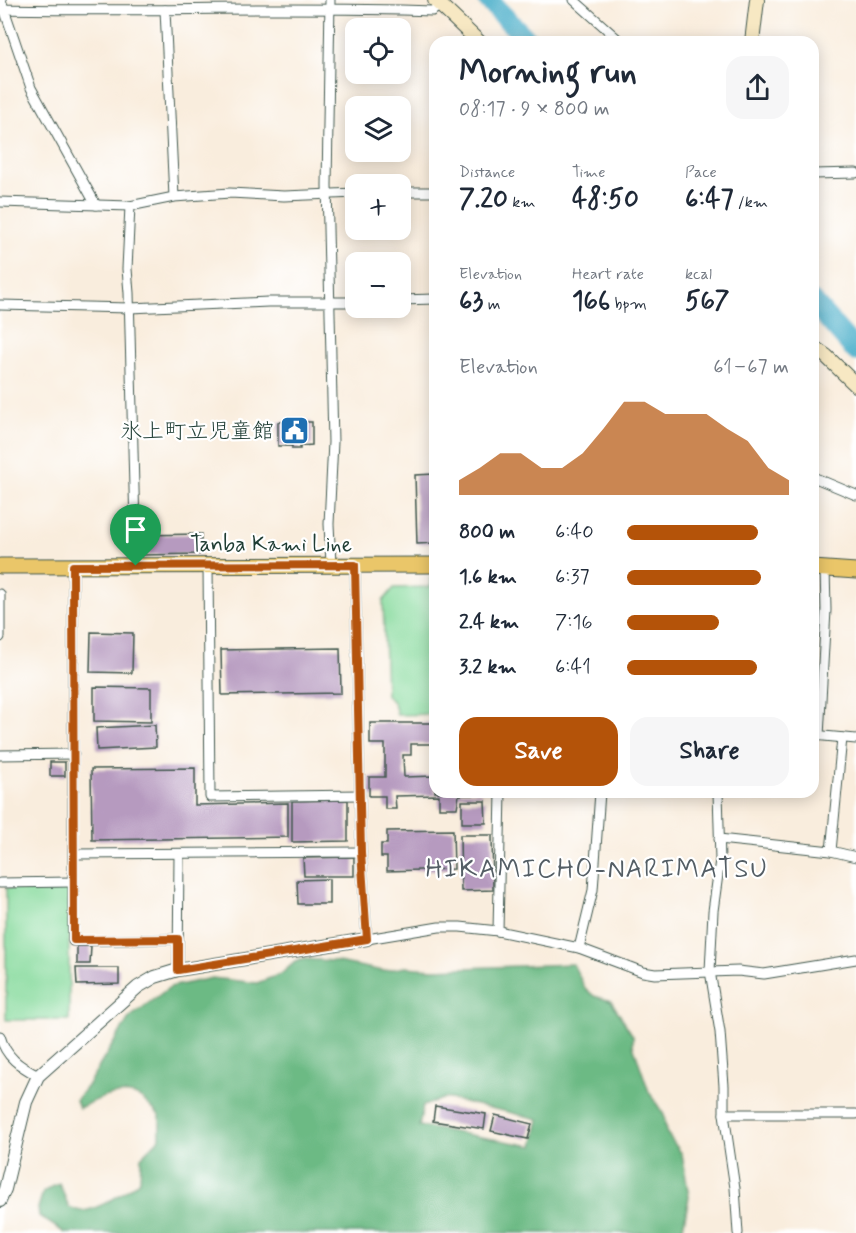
<!DOCTYPE html>
<html lang="en">
<head>
<meta charset="utf-8">
<style>
	:root { --surface:#fff; --page:#f6f6f7; --text:#1f2937; --muted:#747a83; --accent:#b45309 }
	body { margin:0; font-family:Mynerve,"Klee One",sans-serif; background:var(--page); color:var(--text); height:100vh; display:flex; flex-direction:column; font-size:22px; white-space:nowrap }
	* { box-sizing:border-box; margin:0 }
	p { font-size:20px; color:var(--muted) }
	.icon { flex:none; width:33px; height:33px; fill:none; stroke:currentColor; stroke-width:2; stroke-linecap:round; stroke-linejoin:round }
	.map { position:relative; flex:1; overflow:hidden }
	.side { position:absolute; left:429px; top:36px; width:390px; height:762px; display:flex; flex-direction:column; background:var(--surface); border-radius:18px; box-shadow:0 3px 15px #0003 }
	.side>* { flex:none }
	.controls { position:absolute; left:345px; top:18px; display:grid; gap:12px }
	.controls a { display:grid; place-items:center; width:66px; height:66px; border-radius:12px; background:var(--surface); box-shadow:0 3px 15px #0003; font-size:30px }
	.pin { position:absolute; display:grid; place-items:center; width:51px; height:51px; color:#fff; margin:-62px -26px; border-radius:50% 50% 50% 0; rotate:-45deg; box-shadow:0 0 6px #0007 }
	.pin .icon { rotate:45deg }
	.round { display:grid; place-items:center; flex:none; width:63px; height:63px; border-radius:18px; background:var(--page) }
	.summary { display:flex; align-items:center; justify-content:space-between; height:102px; padding:0 30px }
	h1 { font-size:33px; font-weight:800; line-height:45px }
	.figures { display:grid; grid-template-columns:repeat(3,1fr); gap:9px; height:102px; padding:6px 30px }
	.figures div { display:grid; align-content:center }
	.figures b { font-size:26px; font-weight:800 }
	.figures small { font-size:16px; font-weight:400 }
	.figures p { font-size:16px }
	.chart { height:168px; padding:12px 30px }
	.chart p { display:flex; justify-content:space-between }
	.chart svg { width:100%; height:108px; margin-top:6px; fill:var(--accent); opacity:.7 }
	.primary-button { display:flex; gap:12px; margin-top:auto; padding:12px 30px }
	.primary-button a { flex:1; height:69px; border-radius:18px; background:var(--accent); color:#fff; font-size:24px; font-weight:800; line-height:69px; text-align:center }
	.primary-button a+a { background:var(--page); color:var(--text) }
	ul { padding:0 30px; list-style:none; font-size:20px }
	li { display:grid; grid-template-columns:96px 72px 1fr; align-items:center; height:45px }
	li i { height:15px; border-radius:8px; background:var(--accent) }
	.map>svg:first-child { display:block }
</style>
</head>
<body>
<div class="map">
<svg width="856" height="1233" viewBox="0 0 856 1233">
	<rect width="100%" height="100%" fill="#fff"/>
	<filter id="ink" filterUnits="userSpaceOnUse"><feTurbulence type="fractalNoise" baseFrequency=".0167" numOctaves="2"/><feDisplacementMap in="SourceGraphic" scale="12" xChannelSelector="R" yChannelSelector="G"/><feConvolveMatrix kernelMatrix="1 2 1 2 8 2 1 2 1" color-interpolation-filters="sRGB"/></filter>
	<filter id="wash" filterUnits="userSpaceOnUse"><feTurbulence type="fractalNoise" baseFrequency=".008" numOctaves="4" result="noise"/><feDisplacementMap in="SourceGraphic" scale="24" xChannelSelector="R" yChannelSelector="G"/><feGaussianBlur stdDeviation="1.35" result="paint"/><feColorMatrix in="noise" values="0 0 0 0 0 0 0 0 0 0 0 0 0 0 0 0 0 1.4 0 .05"/><feComposite in="paint" operator="in"/></filter>
	<g filter="url(#wash)">
		<rect width="100%" height="100%" fill="#f9eddd"/>
		<g fill="#86da9c" stroke="#528c68" stroke-width="1.5">
			<polygon points="430,578 435,578 435,714 397,715 394,703 386,695 383,601 394,588 430,587"/>
			<rect x="6" y="888" width="63" height="132"/>
		</g>
		<path fill="#6cba84" stroke="#467c5c" stroke-width="1.5" fill-rule="evenodd" d="M 304,959 L 333,961 L 383,971 L 405,967 L 434,969 L 573,964 L 585,988 L 594,996 L 611,1001 L 633,1036 L 633,1045 L 649,1092 L 664,1115 L 666,1132 L 682,1154 L 689,1197 L 682,1233 L 65,1233 L 39,1216 L 38,1208 L 43,1192 L 59,1183 L 69,1207 C 74,1209 78,1211 83,1211 C 100,1209 127,1191 140,1180 L 141,1157 L 160,1138 L 160,1116 C 154,1111 149,1104 142,1099 C 124,1086 97,1099 79,1108 L 76,1100 L 87,1086 L 129,1018 L 170,987 L 212,978 L 257,983 L 281,974 L 295,962 ZM 445,1098 L 539,1119 L 533,1146 L 419,1126 L 423,1106 Z"/>
		<g fill="none" stroke-linecap="round" stroke-linejoin="round">
			<g stroke="#4aaec9" stroke-width="21">
				<polyline points="488,0 529,42"/>
				<polyline points="813,302 856,351"/>
			</g>
		</g>
		<g id="blocks">
			<g fill="#b69abf">
				<polygon points="278,422 312,422 312,445 300,446 300,449 292,449 292,446 278,446"/>
				<polygon points="435,474 435,543 417,544 415,475"/>
				<polygon points="201,534 201,554 141,555 141,535"/>
				<polygon points="91,632 133,633 132,673 90,672"/>
				<polygon points="340,648 341,693 222,695 221,650"/>
				<polygon points="94,687 151,688 151,722 94,721"/>
				<polygon points="370,723 435,723 435,744 411,744 411,755 403,755 404,777 435,776 435,792 481,792 481,795 459,795 457,808 439,808 439,795 395,796 396,809 385,809 385,796 369,796 369,777 385,777 385,744 370,744"/>
				<polygon points="155,725 156,747 97,750 96,728"/>
				<rect x="50" y="762" width="15" height="14"/>
				<polygon points="195,768 195,805 288,803 288,837 92,840 91,769"/>
				<polygon points="348,800 348,841 292,842 292,801"/>
				<polygon points="462,801 485,801 486,823 462,823"/>
				<polygon points="453,830 454,869 387,871 387,857 381,857 381,844 387,844 387,831"/>
				<polygon points="460,835 492,835 493,890 461,891"/>
				<polygon points="354,857 354,876 304,876 303,858"/>
				<polygon points="329,879 329,904 298,904 297,880"/>
				<polygon points="77,946 91,946 90,964 77,964"/>
				<polygon points="76,968 119,968 119,984 77,985"/>
				<polygon points="435,1106 486,1114 484,1129 433,1121"/>
				<polygon points="495,1115 532,1124 528,1139 491,1131"/>
			</g>
		</g>
	</g>
	<g filter="url(#ink)">
		<use href="#blocks" fill-opacity="0" stroke="#40574d" stroke-width="1.5"/>
		<g fill="none" stroke-linecap="round" stroke-linejoin="round">
			<defs>
				<g id="minor">
					<polyline points="1,0 31,88 96,205"/>
					<polyline points="330,0 327,185 333,442 329,524 331,564"/>
					<polyline points="574,0 621,42"/>
					<path d="M 0,9 C 144,12 288,6 432,11 L 440,6"/>
					<polyline points="165,10 174,197"/>
					<polyline points="813,174 856,173"/>
					<polyline points="400,192 435,192"/>
					<polyline points="0,202 130,206 174,197 230,193 284,196 356,193"/>
					<polyline points="130,206 127,269 129,293 136,566"/>
					<polyline points="400,300 435,299"/>
					<polyline points="0,305 130,308 268,302 356,302"/>
					<polyline points="813,477 856,495"/>
					<polyline points="208,565 210,797 360,795"/>
					<polyline points="355,565 361,852 367,939 439,927 460,927 498,931 579,948 643,972 655,974 738,971 764,974 856,959"/>
					<polyline points="73,566 73,941 178,939"/>
					<polyline points="0,594 0,637"/>
					<polyline points="813,735 856,739"/>
					<polyline points="819,736 826,610 825,568"/>
					<polyline points="0,755 74,754"/>
					<polyline points="718,792 720,860 713,911 710,971 720,1032 724,1086 724,1114 735,1188 738,1233"/>
					<polyline points="719,839 831,851 856,857"/>
					<polyline points="831,851 842,738"/>
					<polyline points="74,854 361,852"/>
					<polyline points="0,883 73,882"/>
					<polyline points="498,931 501,792"/>
					<polyline points="579,948 593,890 600,792"/>
					<polyline points="178,970 179,854"/>
					<path d="M 0,1036 C 6,1058 20,1066 38,1076"/>
					<polyline points="724,1114 856,1114"/>
				</g>
				<polyline id="tertiary" points="0,1201 5,1189 26,1102 38,1076 138,987 155,977 178,970 367,939"/>
				<g id="secondary">
					<polyline points="435,0 479,42"/>
					<polyline points="752,42 757,0"/>
					<polyline points="813,347 826,356 856,385"/>
				</g>
				<g id="primary">
					<polyline points="0,566 435,565"/>
					<polyline points="813,568 856,571"/>
				</g>
			</defs>
			<use href="#minor" stroke="#40574d" stroke-width="11"/>
			<use href="#tertiary" stroke="#40574d" stroke-width="14"/>
			<use href="#secondary" stroke="#40574d" stroke-width="16"/>
			<use href="#primary" stroke="#40574d" stroke-width="17"/>
			<use href="#minor" stroke="#fff" stroke-width="9"/>
			<use href="#tertiary" stroke="#fff" stroke-width="12"/>
			<use href="#secondary" stroke="#f7e8c3" stroke-width="14"/>
			<use href="#primary" stroke="#eac669" stroke-width="15"/>
		</g>
	</g>
	<g fill="none" stroke-linecap="round" stroke-linejoin="round" filter="url(#ink)">
		<defs>
			<polygon id="route" points="355,565 361,852 367,939 178,970 178,939 74,940 73,566"/>
		</defs>
		<use href="#route" stroke="#fff" stroke-width="12"/>
		<use href="#route" stroke="#b45309" stroke-width="8"/>
	</g>
	<defs>
		<symbol id="civic-square" viewBox="-11 -11 22 22"><rect x="-9" y="-9" width="18" height="18" rx="4" fill="#1f6fb2" stroke="#fff"/><path d="M-.6-6.5H3V-4.5H.6V-3L4-1V1h2V6H-6V1h2V-1L-.6-3ZM-1.2 2.5V6h2.4V2.5Z" fill="#fff"/></symbol>
	</defs>
	<g fill-rule="evenodd">
		<use href="#civic-square" x="278" y="414" width="33" height="33"/>
	</g>
	<g text-anchor="middle" stroke-width="4.5" stroke-linejoin="round" paint-order="stroke">
		<g font-size="22" fill="#1f3d34" stroke="#fff" text-anchor="end">
			<text x="274" y="438">氷上町立児童館</text>
		</g>
		<g font-size="22" fill="#1f3d34" stroke="#fff">
			<text x="271" y="551">Tanba Kami Line</text>
		</g>
		<g font-size="26" letter-spacing="1.5" fill="#545e65" stroke="#fff">
			<text x="597" y="877">HIKAMICHO-NARIMATSU</text>
		</g>
	</g>
</svg>
<div class="controls">
<a><svg class="icon" aria-label="locate" viewBox="0 0 24 24"><circle cx="12" cy="12" r="6"/><path d="M12 2v4M12 18v4M2 12h4M18 12h4"/></svg></a>
<a><svg class="icon" aria-label="layers" viewBox="0 0 24 24"><path d="M12 4l9 5-9 5-9-5zM3 14l9 5 9-5"/></svg></a>
<a>+</a>
<a>−</a>
</div>
<div class="pin" style="left:136px;top:566px;background:#1e9e55"><svg class="icon" aria-label="arrive" viewBox="0 0 24 24"><path d="M6 21V4h12l-3 4 3 4H6"/></svg></div>
<section class="side">
<div class="summary"><div><h1>Morning run</h1><p>08:17 · 9 × 800 m</p></div><a class="round"><svg class="icon" aria-label="share" viewBox="0 0 24 24"><path d="M12 15V3M7 8l5-5 5 5M5 13v7h14v-7"/></svg></a></div>
<div class="figures">
<div><p>Distance</p><b>7.20<small> km</small></b></div>
<div><p>Time</p><b>48:50</b></div>
<div><p>Pace</p><b>6:47<small> /km</small></b></div>
</div>
<div class="figures">
<div><p>Elevation</p><b>63<small> m</small></b></div>
<div><p>Heart rate</p><b>166<small> bpm</small></b></div>
<div><p>kcal</p><b>567</b></div>
</div>
<div class="chart"><p><span>Elevation</span>61–67 m</p>
<svg viewBox="0 0 160 44" preserveAspectRatio="none"><path d="M0 44V38L10 33L20 27L30 27L40 33L50 33L60 27L70 17L80 6L90 6L100 11L110 11L120 11L130 17L140 22L150 33L160 38V44z"/></svg>
</div>
<ul>
<li><b>800 m</b>6:40<i style="width:81%"></i></li>
<li><b>1.6 km</b>6:37<i style="width:83%"></i></li>
<li><b>2.4 km</b>7:16<i style="width:57%"></i></li>
<li><b>3.2 km</b>6:41<i style="width:80%"></i></li>
</ul>
<div class="primary-button"><a>Save</a><a>Share</a></div>
</section>
</div>
</body>
</html>
